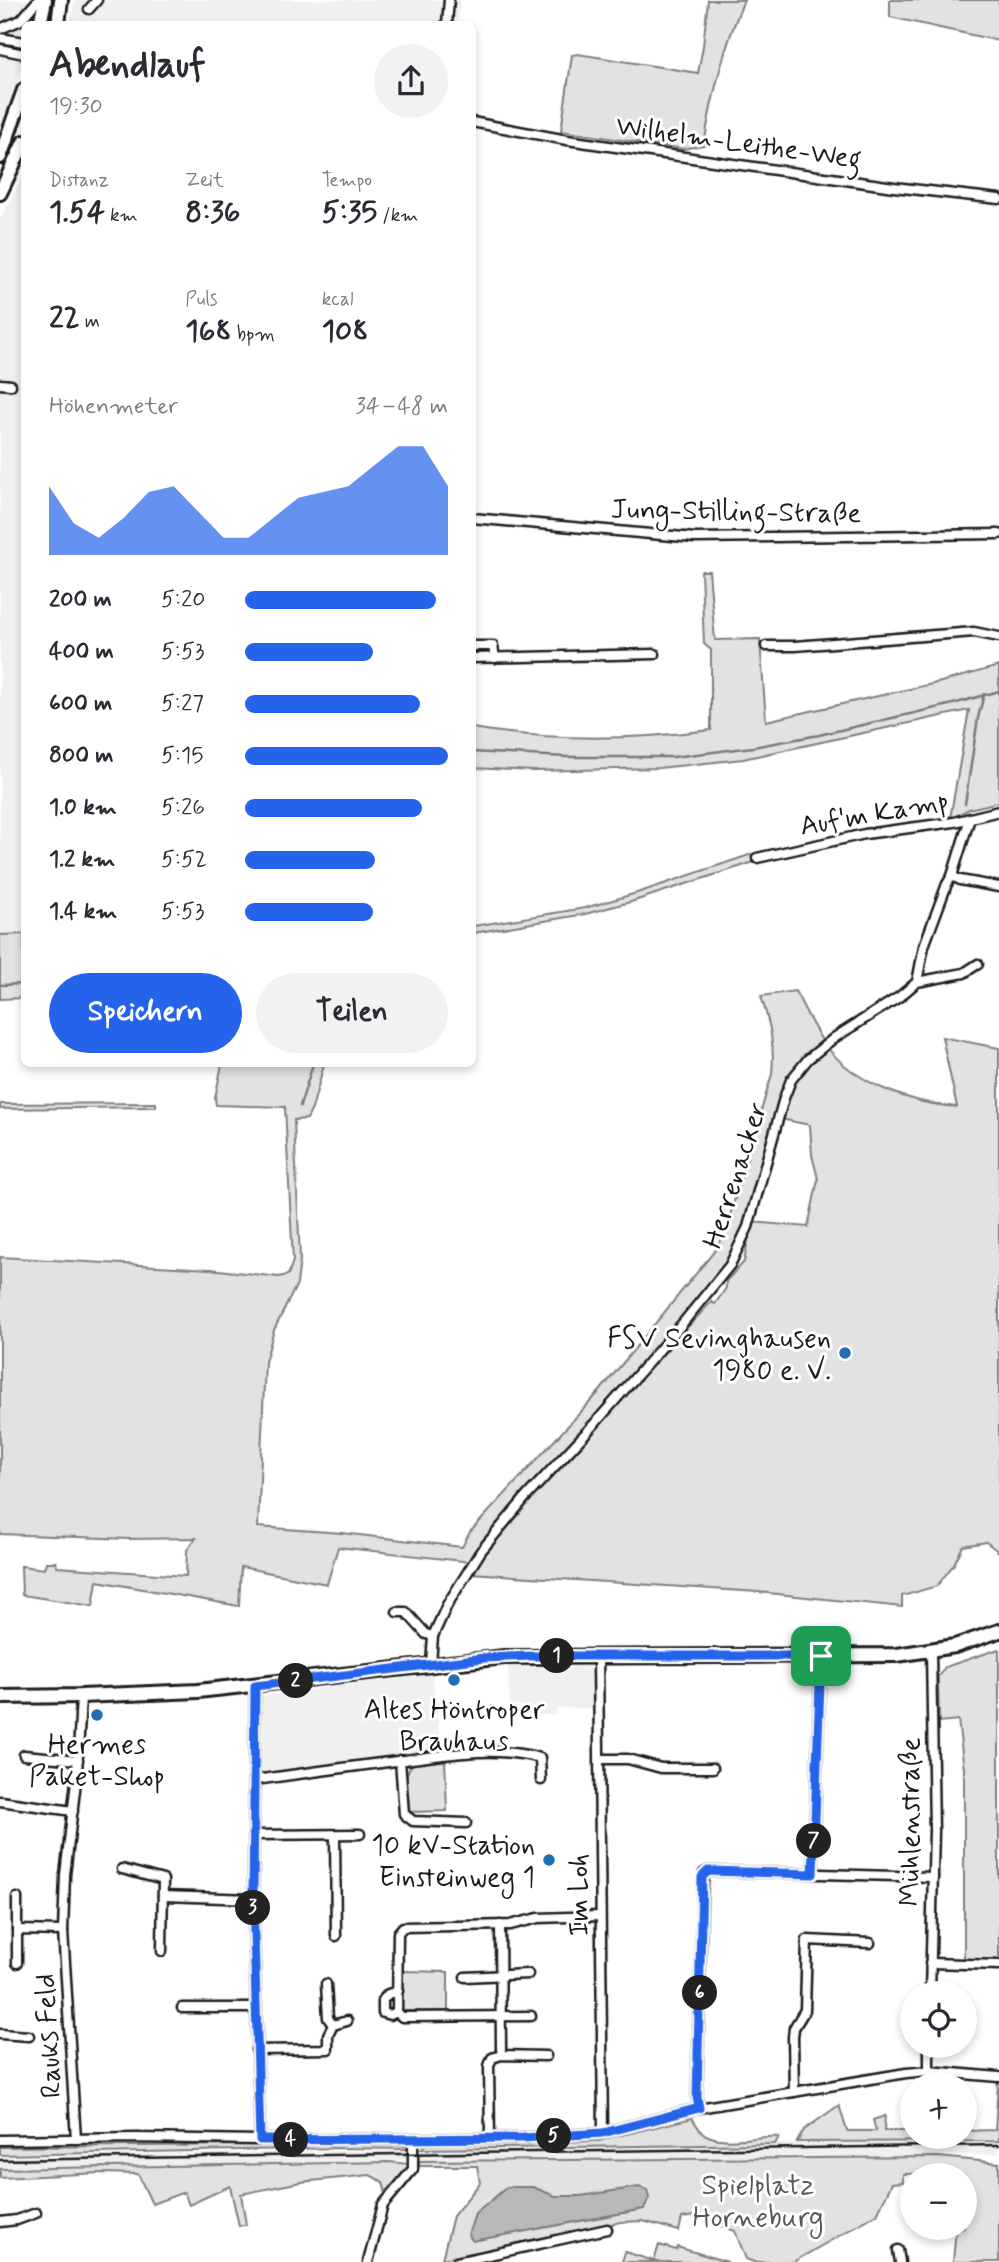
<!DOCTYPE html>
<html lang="de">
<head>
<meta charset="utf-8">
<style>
	:root { --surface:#fff; --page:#f2f2f3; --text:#2b2b33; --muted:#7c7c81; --accent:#2563eb }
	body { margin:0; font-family:Mynerve,sans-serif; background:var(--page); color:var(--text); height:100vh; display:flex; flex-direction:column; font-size:26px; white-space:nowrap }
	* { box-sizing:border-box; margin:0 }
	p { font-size:23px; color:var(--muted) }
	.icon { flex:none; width:38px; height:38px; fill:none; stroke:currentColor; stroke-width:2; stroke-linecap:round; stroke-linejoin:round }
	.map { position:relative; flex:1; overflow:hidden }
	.sheet { position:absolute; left:21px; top:21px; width:455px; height:1046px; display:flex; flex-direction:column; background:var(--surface); border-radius:10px; box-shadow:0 4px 10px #0003 }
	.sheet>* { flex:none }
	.fabs { position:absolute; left:900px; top:1981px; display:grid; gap:14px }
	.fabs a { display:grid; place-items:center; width:77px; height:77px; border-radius:50%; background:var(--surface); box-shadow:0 4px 10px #0003; font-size:35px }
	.pin { position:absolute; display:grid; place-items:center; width:60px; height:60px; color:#fff; margin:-30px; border-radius:14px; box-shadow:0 4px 10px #0006 }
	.km { position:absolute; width:35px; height:35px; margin:-18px; border-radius:50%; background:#222; color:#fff; font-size:19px; line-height:35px; text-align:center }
	.round { display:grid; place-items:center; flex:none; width:74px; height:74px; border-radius:37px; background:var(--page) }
	.overview { display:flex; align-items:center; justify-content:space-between; height:119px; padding:0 28px }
	h1 { font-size:38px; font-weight:700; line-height:52px }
	.stats { display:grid; grid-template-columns:repeat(3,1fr); gap:10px; height:119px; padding:7px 28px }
	.stats div { display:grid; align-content:center }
	.stats b { font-size:30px; font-weight:700 }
	.stats small { font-size:19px; font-weight:400 }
	.stats p { font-size:19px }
	.chart { height:196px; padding:14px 28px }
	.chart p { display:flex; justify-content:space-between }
	.chart svg { width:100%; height:126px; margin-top:7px; fill:var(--accent); opacity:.7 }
	.button { display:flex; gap:14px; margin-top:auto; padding:14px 28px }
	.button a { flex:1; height:80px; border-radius:42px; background:var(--accent); color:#fff; font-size:28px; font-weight:700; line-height:80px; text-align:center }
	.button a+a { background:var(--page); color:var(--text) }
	ul { padding:0 28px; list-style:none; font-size:23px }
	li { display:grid; grid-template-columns:112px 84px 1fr; align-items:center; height:52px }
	li i { height:18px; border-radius:9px; background:var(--accent) }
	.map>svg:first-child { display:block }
</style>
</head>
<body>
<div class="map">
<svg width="999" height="2262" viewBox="0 0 999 2262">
	<rect width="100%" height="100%" fill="#fff"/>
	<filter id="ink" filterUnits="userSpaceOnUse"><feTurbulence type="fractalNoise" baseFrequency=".0143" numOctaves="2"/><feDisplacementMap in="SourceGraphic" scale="14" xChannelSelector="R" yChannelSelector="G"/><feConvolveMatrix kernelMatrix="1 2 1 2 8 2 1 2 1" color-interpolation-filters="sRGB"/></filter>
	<g filter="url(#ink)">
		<g fill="#f0f0f0">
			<polygon points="0,0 33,0 24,24 19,57 22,63 21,69 0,133"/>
			<polygon points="78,0 460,0 458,24 70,24 74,3"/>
			<polygon points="24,173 24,934 0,935 0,219"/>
			<polygon points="544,1665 589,1666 595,1674 596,1708 557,1708 556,1715 521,1715 521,1705 510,1705 508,1666"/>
			<polygon points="432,1674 441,1748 440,1751 269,1774 262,1771 262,1696"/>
			<polygon points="952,2141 999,2142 999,2154 874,2158 783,2156 771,2158 419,2160 0,2169 0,2157"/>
		</g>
		<g fill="#e2e2e2" stroke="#7f7f7f" stroke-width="2">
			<path d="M 708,0 L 744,0 C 724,47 712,95 704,145 L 683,149 L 561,131 L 572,55 L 578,54 L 698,73 L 703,46 Z"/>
			<polygon points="890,0 999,0 999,41 890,17"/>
			<path d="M 701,571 L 709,571 L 715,640 L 760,639 L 766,721 L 941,682 L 999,666 L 999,802 L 969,809 L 950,819 L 969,710 L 743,759 L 659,768 L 534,771 L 473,768 L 472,728 C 550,741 633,740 711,730 L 711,650 L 704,644 Z"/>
			<polygon points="755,853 757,861 634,901 585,914 473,933 473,926 585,908 637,893"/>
			<polygon points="24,934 24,998 0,999 0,935"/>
			<path d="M 795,991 C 805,1009 814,1031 827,1047 C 855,1084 913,1104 957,1107 L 942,1037 L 999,1048 L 999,1552 L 986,1542 L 963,1546 L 954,1564 L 937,1586 L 902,1596 L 902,1607 L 758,1592 L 471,1573 L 496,1534 L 711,1302 L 715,1304 L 726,1288 L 726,1281 L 744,1262 L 751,1222 L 808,1227 L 818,1179 L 812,1155 L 810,1125 L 776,1118 L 747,1219 L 738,1245 L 722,1272 L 478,1551 L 474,1551 L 474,1559 L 471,1562 L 338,1547 L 327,1584 L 241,1567 L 239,1606 L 97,1581 L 93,1606 L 22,1595 L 21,1566 L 44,1569 L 46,1562 L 56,1562 L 57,1567 L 186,1576 L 187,1550 L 196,1538 L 130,1539 L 0,1534 L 0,1257 L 210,1269 L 279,1277 L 288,1275 L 293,1261 L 285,1107 L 216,1105 L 215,1098 L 222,1064 L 324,1064 L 312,1109 L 307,1119 L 294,1120 L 300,1260 L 297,1284 L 274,1330 L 265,1362 L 258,1527 L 342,1533 L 462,1547 L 470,1532 L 600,1391 L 717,1248 L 727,1225 L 772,1074 C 775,1044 770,1025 761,996 Z"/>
			<polygon points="156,1103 156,1107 152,1107 0,1109 0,1104"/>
			<polygon points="999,1649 999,1962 964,1960 964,1769 958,1720 939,1722 938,1677 945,1667"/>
			<path d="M 445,1759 L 447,1811 L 408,1812 C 406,1799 401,1768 416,1762 C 424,1759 436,1760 445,1759 Z"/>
			<polygon points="402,1971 448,1972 448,2011 402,2011"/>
			<polygon points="998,2083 999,2141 797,2142 804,2130 839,2105 847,2131 876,2131 873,2120 885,2116 884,2131 912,2131 912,2137 964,2137 964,2131 995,2130"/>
			<path d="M 692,2118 C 695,2122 698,2128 702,2132 C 718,2147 759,2135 779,2137 L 775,2144 L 421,2149 L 426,2144 L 599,2141 L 617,2135 L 622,2135 Z"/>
			<polygon points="391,2144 411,2147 409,2149 340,2148 0,2155 0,2147"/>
			<polygon points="939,2157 999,2163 999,2262 953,2262 956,2228 964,2228 964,2175 959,2175 958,2173 903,2174 903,2182 892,2183 877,2214 793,2262 754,2262 746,2259 735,2231 695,2216 682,2218 679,2231 643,2221 621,2222 442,2259 453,2216 480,2183 477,2166 419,2166 419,2161"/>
			<polygon points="389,2162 410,2164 408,2169 386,2194 383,2182 370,2175 301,2182 241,2194 246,2225 239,2226 230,2186 189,2205 184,2192 152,2204 138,2174 101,2173 0,2178 0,2169"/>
			<polygon points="659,2245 676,2250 677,2247 728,2262 622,2262 625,2252 654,2261"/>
		</g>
		<polygon fill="#b8b8b8" stroke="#7a7a7a" stroke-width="2" points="507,2187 533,2187 555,2196 580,2196 639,2187 647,2190 649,2198 644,2209 473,2241 468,2235 475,2214"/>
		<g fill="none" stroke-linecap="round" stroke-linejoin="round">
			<g stroke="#7a7a7a" stroke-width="2.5">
				<polyline points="472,752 567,757 673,757 753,747 819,735 953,704 999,691"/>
				<polyline points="965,804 978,718 984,694"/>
				<polyline points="0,985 24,984"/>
				<polyline points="300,1106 313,1064"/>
			</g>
			<defs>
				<g id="street">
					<polyline points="89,9 97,0"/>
					<polyline points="447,24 449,0"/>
					<polyline points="0,29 21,20 38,0"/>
					<polyline points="0,38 24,42"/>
					<polyline points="0,49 24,54"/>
					<polyline points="472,122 567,140 894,187 999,199"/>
					<polyline points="0,384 11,385"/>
					<polyline points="472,518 695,538 999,534"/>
					<polyline points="472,646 493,646 495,658"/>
					<polyline points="766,646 795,646 974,632 999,637"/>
					<polyline points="472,658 655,654"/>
					<polyline points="757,858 865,834 954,822 999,811"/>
					<polyline points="952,876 960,880 999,887"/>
					<polyline points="917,982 964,973 978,964"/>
					<polyline points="397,1612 406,1612 426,1634 433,1636"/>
					<polyline points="598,1656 603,2133"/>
					<polyline points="431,1664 433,1636 447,1605 481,1551 526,1497 597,1421 682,1324 730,1265 748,1227 784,1098 791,1080 808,1059 834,1038 899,997 917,982 924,946 947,884 952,876 970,818"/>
					<polyline points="255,1686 253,1899 260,2140"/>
					<polyline points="24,1755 78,1760"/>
					<polyline points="600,1759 628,1759 661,1768 713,1768"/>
					<polyline points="400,1760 404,1814 413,1821 466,1823"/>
					<path d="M 255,1780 C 305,1773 355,1766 405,1760 C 450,1754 495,1746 540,1758 L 541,1780"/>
					<polyline points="0,1801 73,1811"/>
					<polyline points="255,1835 360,1834"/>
					<polyline points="335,1835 336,1936"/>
					<polyline points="122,1869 163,1880 162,1951"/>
					<polyline points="813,1874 821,1656"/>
					<polyline points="163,1896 253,1899"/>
					<polyline points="17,1898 17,1930"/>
					<polyline points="500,1925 501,2049"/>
					<polyline points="17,1963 17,1930 63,1931"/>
					<polyline points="930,1963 999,1965"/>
					<polyline points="465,1977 528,1974"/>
					<polyline points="326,1984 328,2018 333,2025"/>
					<polyline points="398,1991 388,1994 383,2000 383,2013 390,2015 397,2012 398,1933 403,1927 510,1925 538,1918 600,1916"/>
					<polyline points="930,1993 934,1831 931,1651"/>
					<polyline points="182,2008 255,2008"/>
					<polyline points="397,2012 402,2017 531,2016"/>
					<polyline points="0,2034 29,2036"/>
					<polyline points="256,2050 328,2049 328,2035 333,2025 347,2021"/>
					<polyline points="929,2071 929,2046"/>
					<polyline points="794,2092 793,2037 794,2028 805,2010 807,1940 870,1943"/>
					<polyline points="699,2108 697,2097 702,1896 704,1873 708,1871 933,1877"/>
					<polyline points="490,2138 489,2066 492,2058 501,2055 546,2056"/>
					<polyline points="76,2139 63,1931 65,1875 77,1773 81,1696"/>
					<polyline points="0,2140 136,2138 260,2140 523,2138 603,2133 699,2108 906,2073 929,2071 999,2077"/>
					<polyline points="0,2222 17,2220 36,2213"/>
					<polyline points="898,2250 900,2262"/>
					<polyline points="368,2262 383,2205 413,2169 413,2139"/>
					<polyline points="457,2262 607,2229"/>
				</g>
				<polyline id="secondary" points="0,1697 81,1696 198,1691 504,1657 897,1655 955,1646 999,1631"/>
				<g id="primary">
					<polyline points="40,24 45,0"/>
					<polyline points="58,24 61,0"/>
					<polyline points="0,157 24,90"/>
					<polyline points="0,193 24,142"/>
				</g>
			</defs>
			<use href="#street" stroke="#1c1c1c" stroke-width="13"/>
			<use href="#secondary" stroke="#1c1c1c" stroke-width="18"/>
			<use href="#primary" stroke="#1c1c1c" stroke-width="18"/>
			<use href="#street" stroke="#fff" stroke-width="8"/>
			<use href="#secondary" stroke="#fff" stroke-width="12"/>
			<use href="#primary" stroke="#fff" stroke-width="12"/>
			<polyline stroke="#1c1c1c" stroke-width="2.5" points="0,2160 999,2145"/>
		</g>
	</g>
	<g fill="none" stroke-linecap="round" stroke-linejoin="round" filter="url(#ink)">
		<defs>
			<polygon id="route" points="533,1656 821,1656 813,1874 708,1871 702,1877 697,2097 699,2108 603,2133 523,2138 260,2140 253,1899 255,1686 484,1658"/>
		</defs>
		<use href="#route" stroke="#fff" stroke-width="14"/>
		<use href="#route" stroke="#2563eb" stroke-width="9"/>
	</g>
	<g fill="#1f6fb2" stroke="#fff" stroke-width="2.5">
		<circle cx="845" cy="1353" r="7"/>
		<circle cx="454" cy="1680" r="7"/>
		<circle cx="97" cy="1715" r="7"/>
		<circle cx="549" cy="1860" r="7"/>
	</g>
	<g text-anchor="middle" stroke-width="6" stroke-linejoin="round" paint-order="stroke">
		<g font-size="28" fill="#1c1c1c" stroke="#fff">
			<text transform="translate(739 141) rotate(8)" y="10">Wilhelm-Leithe-Weg</text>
			<text transform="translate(736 510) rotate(1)" y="10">Jung-Stilling-Straße</text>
			<text transform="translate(874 812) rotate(-10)" y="10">Auf'm Kamp</text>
			<text transform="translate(734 1175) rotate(-72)" y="10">Herrenacker</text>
			<text transform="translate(909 1822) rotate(-90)" y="10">Mühlenstraße</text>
			<text transform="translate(578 1895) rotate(-90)" y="10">Im Loh</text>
			<text transform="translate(47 2036) rotate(-93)" y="10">Rauks Feld</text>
		</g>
		<g font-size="28" fill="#1c1c1c" stroke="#fff" text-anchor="end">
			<text x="831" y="1347">FSV Sevinghausen<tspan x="831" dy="32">1980 e. V.</tspan></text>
			<text x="454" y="1718" text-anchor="middle">Altes Höntroper<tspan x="454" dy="32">Brauhaus</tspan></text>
			<text x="97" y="1753" text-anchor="middle">Hermes<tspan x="97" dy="32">Paket-Shop</tspan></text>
			<text x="535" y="1854">10 kV-Station<tspan x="535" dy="32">Einsteinweg 1</tspan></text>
		</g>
		<g font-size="28" fill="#575757" stroke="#fff">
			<text x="758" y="2194">Spielplatz<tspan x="758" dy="32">Horneburg</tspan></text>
		</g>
	</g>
</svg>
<div class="fabs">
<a><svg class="icon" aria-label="locate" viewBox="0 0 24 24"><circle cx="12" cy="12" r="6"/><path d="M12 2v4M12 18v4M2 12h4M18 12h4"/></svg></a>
<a>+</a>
<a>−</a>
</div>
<div class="pin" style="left:821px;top:1656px;background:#1e9e55"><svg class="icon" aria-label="arrive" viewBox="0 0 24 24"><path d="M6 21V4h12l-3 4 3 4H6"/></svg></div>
<b class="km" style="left:557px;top:1656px">1</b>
<b class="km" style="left:296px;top:1681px">2</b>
<b class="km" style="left:253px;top:1908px">3</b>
<b class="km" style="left:291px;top:2140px">4</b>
<b class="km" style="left:554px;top:2136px">5</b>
<b class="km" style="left:700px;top:1993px">6</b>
<b class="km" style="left:814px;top:1841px">7</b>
<section class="sheet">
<div class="overview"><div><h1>Abendlauf</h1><p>19:30</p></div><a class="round"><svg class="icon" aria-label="share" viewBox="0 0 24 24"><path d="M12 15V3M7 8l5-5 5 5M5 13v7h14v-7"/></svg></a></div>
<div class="stats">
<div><p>Distanz</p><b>1.54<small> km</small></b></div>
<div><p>Zeit</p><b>8:36</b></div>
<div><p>Tempo</p><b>5:35<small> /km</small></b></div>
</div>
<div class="stats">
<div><b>22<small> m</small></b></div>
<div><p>Puls</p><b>168<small> bpm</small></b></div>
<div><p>kcal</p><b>108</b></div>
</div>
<div class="chart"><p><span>Höhenmeter</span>34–48 m</p>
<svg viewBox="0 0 160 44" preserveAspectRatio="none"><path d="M0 44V20L10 33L20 38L30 31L40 22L50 20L60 29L70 38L80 38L90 31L100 24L110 22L120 20L130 13L140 6L150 6L160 20V44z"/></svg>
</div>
<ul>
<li><b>200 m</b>5:20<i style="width:94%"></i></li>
<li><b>400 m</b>5:53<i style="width:63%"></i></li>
<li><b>600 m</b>5:27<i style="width:86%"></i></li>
<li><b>800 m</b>5:15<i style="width:100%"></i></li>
<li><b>1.0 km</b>5:26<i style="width:87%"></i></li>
<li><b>1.2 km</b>5:52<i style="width:64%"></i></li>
<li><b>1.4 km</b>5:53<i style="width:63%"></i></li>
</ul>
<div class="button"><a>Speichern</a><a>Teilen</a></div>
</section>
</div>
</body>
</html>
